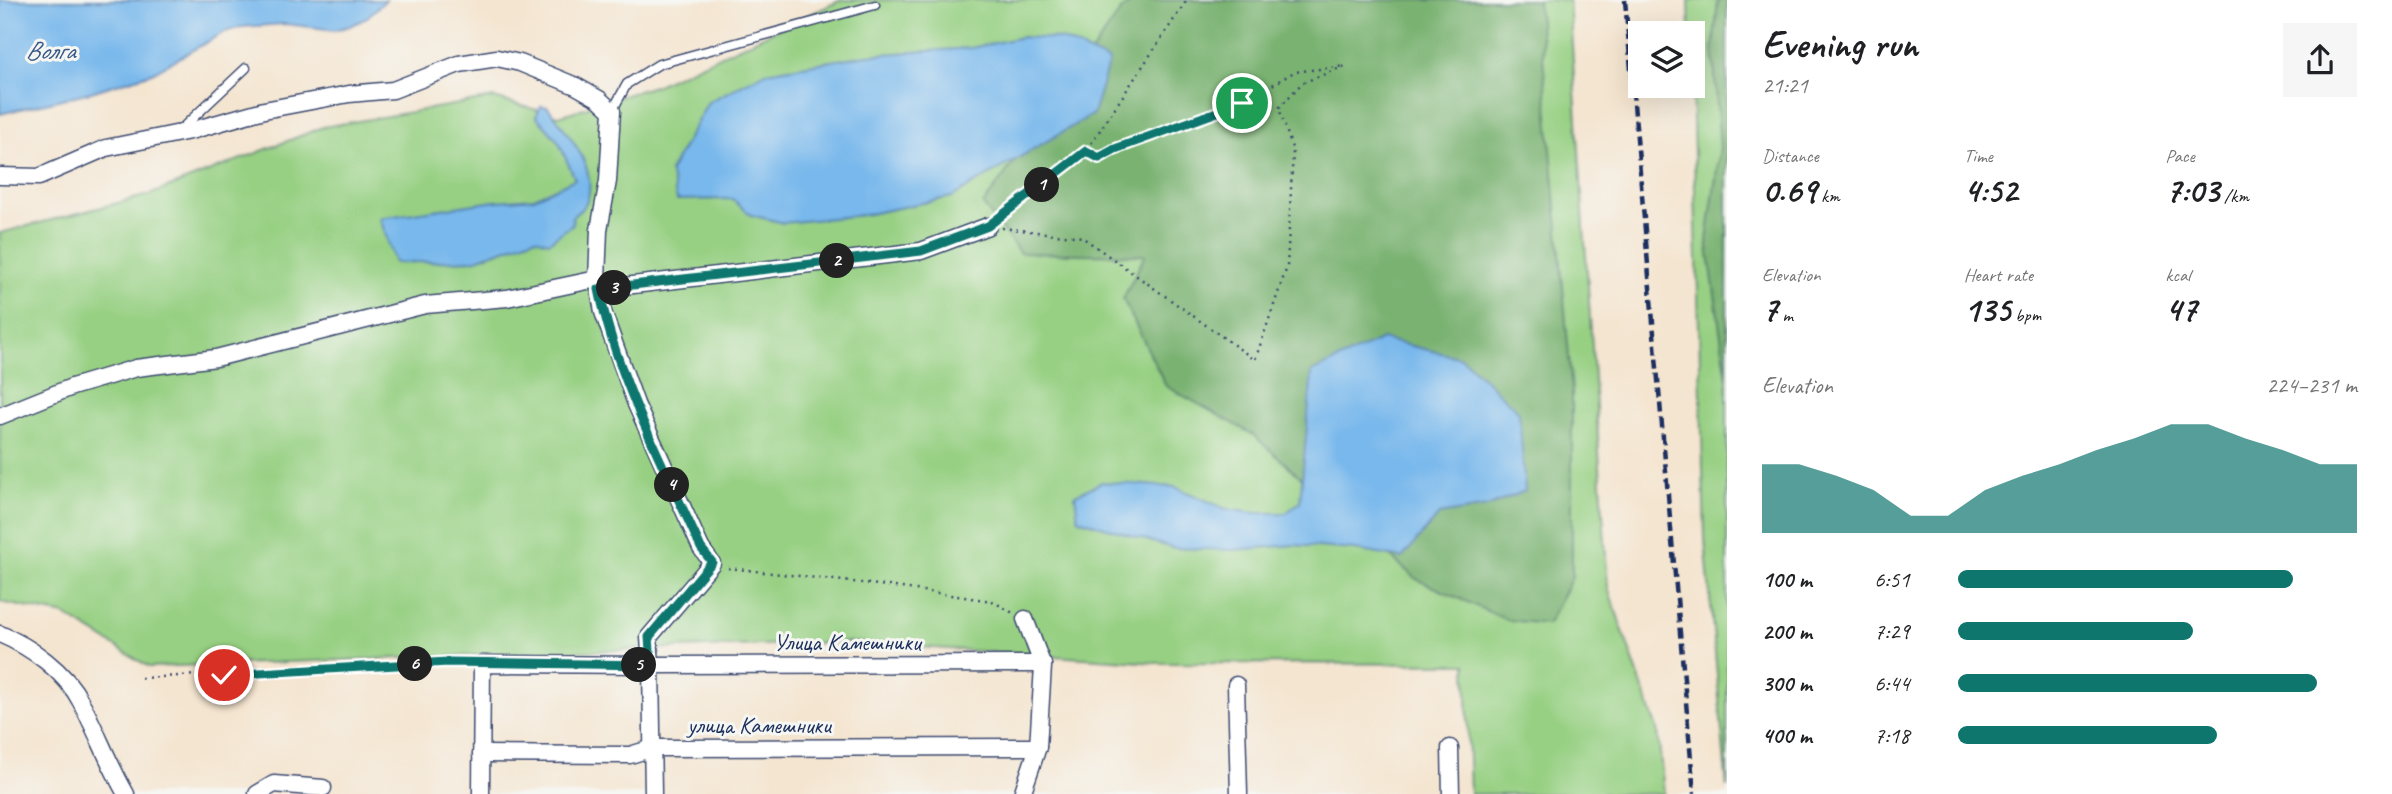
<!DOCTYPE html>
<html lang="en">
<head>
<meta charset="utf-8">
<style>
	:root { --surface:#fff; --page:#f6f6f6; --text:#202124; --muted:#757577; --accent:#0f766e }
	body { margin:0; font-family:Caveat,sans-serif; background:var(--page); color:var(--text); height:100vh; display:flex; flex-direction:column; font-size:26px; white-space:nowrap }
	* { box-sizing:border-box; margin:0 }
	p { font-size:23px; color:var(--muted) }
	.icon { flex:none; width:38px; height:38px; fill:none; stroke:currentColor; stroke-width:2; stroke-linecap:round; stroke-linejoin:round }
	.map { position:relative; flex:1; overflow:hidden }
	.sheet { display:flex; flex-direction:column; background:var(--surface); width:665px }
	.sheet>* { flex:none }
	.controls { position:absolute; left:1628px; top:21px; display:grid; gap:14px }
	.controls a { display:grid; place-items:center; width:77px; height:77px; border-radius:0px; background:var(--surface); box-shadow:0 7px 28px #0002; font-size:35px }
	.pin { position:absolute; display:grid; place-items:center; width:60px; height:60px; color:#fff; margin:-30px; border:4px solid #fff; border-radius:50%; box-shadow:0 2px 7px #0007 }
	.km { position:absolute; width:35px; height:35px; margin:-18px; border-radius:50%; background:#222; color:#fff; font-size:19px; line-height:35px; text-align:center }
	.round { display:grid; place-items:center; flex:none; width:74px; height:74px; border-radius:0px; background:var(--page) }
	.overview { display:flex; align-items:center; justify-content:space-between; height:119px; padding:0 35px }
	h1 { font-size:38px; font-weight:700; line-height:52px }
	.figures { display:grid; grid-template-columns:repeat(3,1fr); gap:10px; height:119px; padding:7px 35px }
	.figures div { display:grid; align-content:center }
	.figures b { font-size:35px; font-weight:700 }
	.figures small { font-size:19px; font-weight:400 }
	.figures p { font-size:19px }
	.chart { height:196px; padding:14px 35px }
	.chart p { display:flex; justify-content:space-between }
	.chart svg { width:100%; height:126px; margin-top:7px; fill:var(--accent); opacity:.7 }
	ul { padding:0 35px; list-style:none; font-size:23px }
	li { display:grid; grid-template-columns:112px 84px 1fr; align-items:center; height:52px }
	li i { height:18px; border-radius:9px; background:var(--accent) }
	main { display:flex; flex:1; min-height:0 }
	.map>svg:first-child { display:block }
</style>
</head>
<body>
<main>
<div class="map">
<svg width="1727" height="794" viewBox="0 0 1727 794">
	<rect width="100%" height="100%" fill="#f6f6f2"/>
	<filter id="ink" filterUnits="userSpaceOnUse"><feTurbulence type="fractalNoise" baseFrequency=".0143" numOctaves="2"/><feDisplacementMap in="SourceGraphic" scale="14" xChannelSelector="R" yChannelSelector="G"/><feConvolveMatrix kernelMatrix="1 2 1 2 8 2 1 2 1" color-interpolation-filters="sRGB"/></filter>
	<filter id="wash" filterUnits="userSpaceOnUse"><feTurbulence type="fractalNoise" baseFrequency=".00686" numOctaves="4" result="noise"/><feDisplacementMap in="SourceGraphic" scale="28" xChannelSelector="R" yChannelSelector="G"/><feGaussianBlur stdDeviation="1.57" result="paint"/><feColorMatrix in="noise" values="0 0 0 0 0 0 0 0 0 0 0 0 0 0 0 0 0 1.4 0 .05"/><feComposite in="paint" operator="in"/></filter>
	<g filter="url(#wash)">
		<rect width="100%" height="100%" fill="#f4e5d0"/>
		<g fill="#97d083" stroke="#598070" stroke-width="2">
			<polygon points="841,0 1569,0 1608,588 1658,732 1664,794 1470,794 1466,664 1157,663 845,642 149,667 65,615 0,602 0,233 149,195 323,127 494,98 559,116 657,85"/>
			<polygon points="1689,0 1727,0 1727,788 1705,539 1692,86 1692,33 1690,33"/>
		</g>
		<g fill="#79b271" stroke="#4a7068" stroke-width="2">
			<polygon points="1133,0 1538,0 1572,391 1572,577 1548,624 1507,620 1416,579 1252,434 1166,386 1123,299 1145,255 1020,253 983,205 1120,12"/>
			<polygon points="1718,0 1727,0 1727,378 1707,240 1720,148 1713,49"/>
		</g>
		<g fill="#78b8ec" stroke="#4a74a5" stroke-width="2">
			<polygon points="0,0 386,0 365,19 350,26 335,30 285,24 241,27 225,32 152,73 91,92 0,114"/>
			<polygon points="1022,37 1061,39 1109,61 1093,114 952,197 864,215 783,223 751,215 732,199 677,200 670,171 708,102 766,72 867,55 971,48"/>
			<path d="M 541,106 L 548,107 C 566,132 599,167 587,201 C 584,207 577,213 572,217 L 573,224 L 549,242 L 535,238 L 474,260 L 395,263 L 380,218 L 495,201 L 534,198 L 575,179 L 558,141 L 536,116 Z"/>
			<polygon points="1382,339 1462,358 1519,412 1525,491 1487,507 1439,515 1402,558 1355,550 1295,545 1234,550 1172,548 1078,519 1075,495 1102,482 1175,487 1226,509 1256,513 1286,513 1300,502 1312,372"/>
		</g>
	</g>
	<g filter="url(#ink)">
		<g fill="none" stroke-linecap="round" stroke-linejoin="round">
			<defs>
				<g id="lane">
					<polyline points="612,111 627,84 659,64 875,5"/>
					<polyline points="179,131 246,68"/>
				</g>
				<g id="street">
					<polyline points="0,176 39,177 106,148 190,131 264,110 349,94 393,90 459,64 497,58 520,63 576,86 599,99 612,111 608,181 599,230 597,279 599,289 603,312 636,404 701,548 712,563 649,637 651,665 1043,664"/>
					<polyline points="599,289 921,251 988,226"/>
					<polyline points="0,416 72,387 136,368 216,358 425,305 507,298 597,279"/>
					<path d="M 0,634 C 31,647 65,671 81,702 C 97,732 109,765 126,794"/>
					<polyline points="1236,685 1239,794"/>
					<polyline points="1450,748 1451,794"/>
					<polyline points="481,754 630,755 653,748 1038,747"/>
					<polyline points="257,794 274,784 323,788"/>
					<polyline points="481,794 482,664 651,665 653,794"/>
					<polyline points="1022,794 1038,747 1043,666 1025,619"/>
				</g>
			</defs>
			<use href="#lane" stroke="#3c4a6f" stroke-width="11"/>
			<use href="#street" stroke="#3c4a6f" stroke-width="19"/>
			<g stroke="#3c4a6f" stroke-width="2.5" stroke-dasharray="2 5" stroke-linecap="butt">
				<polyline points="999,218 1086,151 1187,0"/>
				<polyline points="1002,228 1082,237 1255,360 1287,267 1293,151 1279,108 1302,83 1345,66 1294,72 1242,103 1115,149 1099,158 1086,151"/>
				<polyline points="728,568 888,586 964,597 992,601 1013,613"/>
				<polyline points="141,678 448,662 469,663"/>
			</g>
			<use href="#lane" stroke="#fff" stroke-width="8"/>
			<use href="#street" stroke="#fff" stroke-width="16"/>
			<polyline stroke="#1b2f5e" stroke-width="4.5" stroke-dasharray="10 5" stroke-linecap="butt" points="1625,0 1694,794"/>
		</g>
	</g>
	<g fill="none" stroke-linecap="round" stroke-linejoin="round" filter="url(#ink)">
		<defs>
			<path id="route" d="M 224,675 L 448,662 L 651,665 L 649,637 L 712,562 L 701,548 C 664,466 617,379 599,289 L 921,251 L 988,226 L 1086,151 L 1099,158 L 1115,149 L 1242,103"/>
		</defs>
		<use href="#route" stroke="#fff" stroke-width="14"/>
		<use href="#route" stroke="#0f766e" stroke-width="9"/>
	</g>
	<g text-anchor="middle" stroke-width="6" stroke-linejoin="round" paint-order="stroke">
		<g font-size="24" fill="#1b2f5e" stroke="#f6f6f2">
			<text x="847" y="650">Улица Камешники</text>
			<text x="759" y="733">улица Камешники</text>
		</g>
		<g font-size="26" font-style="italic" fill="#375889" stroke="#f6f6f2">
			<text x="50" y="59">Волга</text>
		</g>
	</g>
</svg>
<div class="controls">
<a><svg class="icon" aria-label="layers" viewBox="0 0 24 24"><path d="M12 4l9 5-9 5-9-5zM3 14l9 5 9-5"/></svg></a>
</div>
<div class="pin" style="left:1242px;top:103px;background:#1e9e55"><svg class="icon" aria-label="arrive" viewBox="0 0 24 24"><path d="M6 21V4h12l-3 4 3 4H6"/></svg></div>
<div class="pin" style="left:224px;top:675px;background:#d93025"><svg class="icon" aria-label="check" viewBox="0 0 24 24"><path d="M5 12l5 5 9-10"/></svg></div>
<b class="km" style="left:1042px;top:185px">1</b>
<b class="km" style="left:837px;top:261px">2</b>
<b class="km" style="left:614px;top:288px">3</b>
<b class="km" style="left:672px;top:485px">4</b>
<b class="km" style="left:639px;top:665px">5</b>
<b class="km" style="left:415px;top:664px">6</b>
</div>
<section class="sheet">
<div class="overview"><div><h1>Evening run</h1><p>21:21</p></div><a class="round"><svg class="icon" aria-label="share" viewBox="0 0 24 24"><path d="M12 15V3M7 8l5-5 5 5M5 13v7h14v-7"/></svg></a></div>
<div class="figures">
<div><p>Distance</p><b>0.69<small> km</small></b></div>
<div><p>Time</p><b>4:52</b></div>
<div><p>Pace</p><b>7:03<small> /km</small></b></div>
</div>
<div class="figures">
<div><p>Elevation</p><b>7<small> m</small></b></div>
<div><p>Heart rate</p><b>135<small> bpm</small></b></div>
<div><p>kcal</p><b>47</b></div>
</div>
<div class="chart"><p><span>Elevation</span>224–231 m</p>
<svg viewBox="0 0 160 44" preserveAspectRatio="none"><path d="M0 44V20L10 20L20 24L30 29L40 38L50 38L60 29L70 24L80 20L90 15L100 11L110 6L120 6L130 11L140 15L150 20L160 20V44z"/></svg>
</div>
<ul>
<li><b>100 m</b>6:51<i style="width:84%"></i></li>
<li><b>200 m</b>7:29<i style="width:59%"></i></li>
<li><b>300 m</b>6:44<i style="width:90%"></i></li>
<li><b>400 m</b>7:18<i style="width:65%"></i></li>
</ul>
</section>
</main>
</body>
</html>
